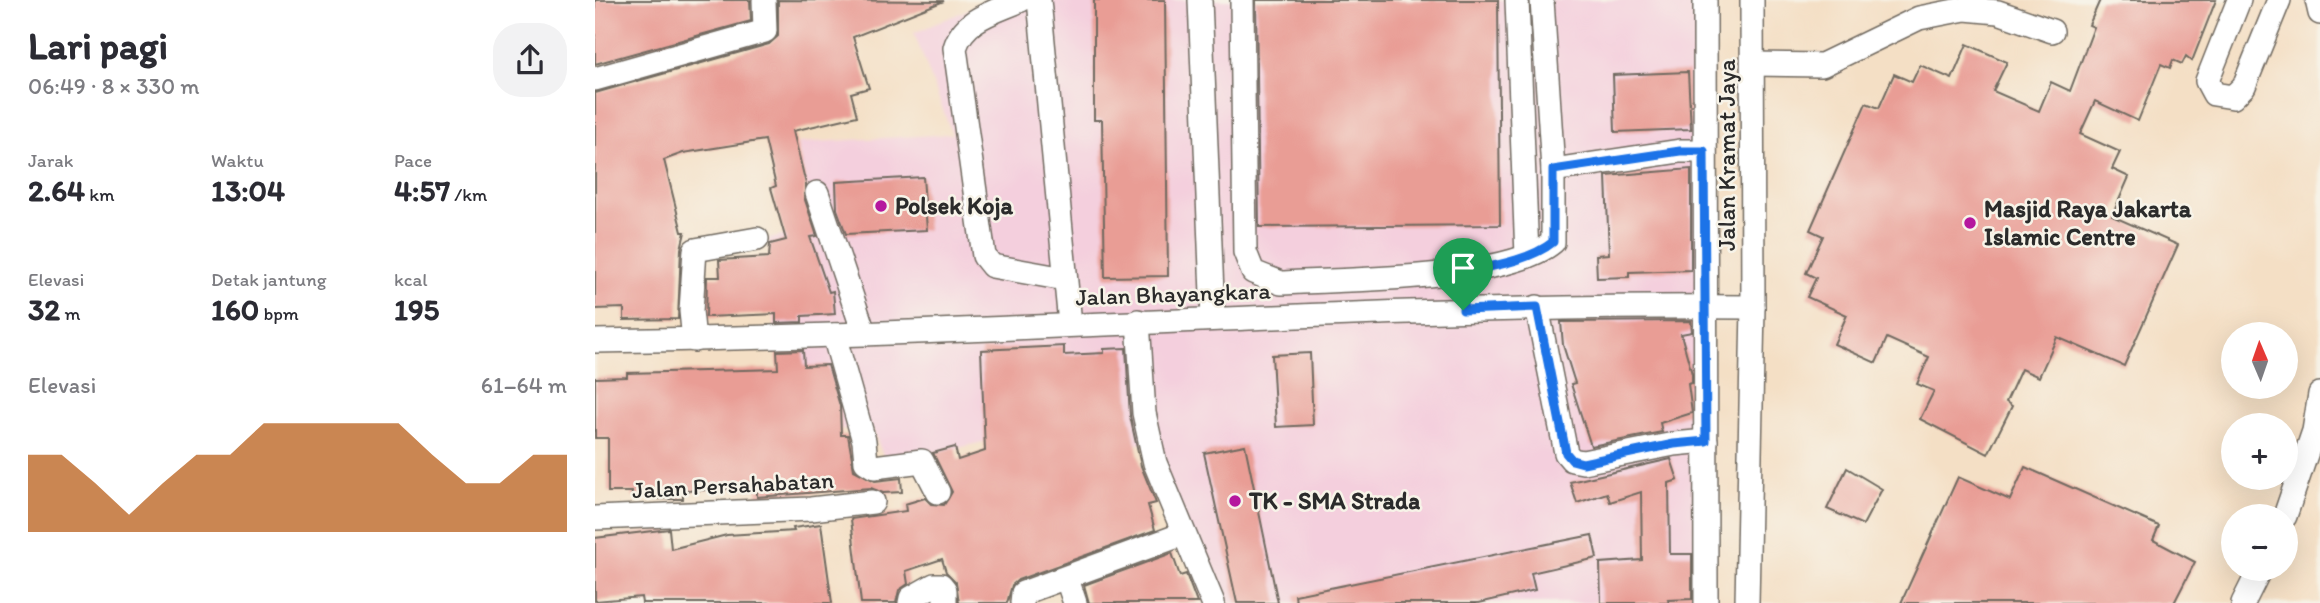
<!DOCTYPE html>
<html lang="id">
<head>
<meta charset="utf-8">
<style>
	:root { --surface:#fff; --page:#f2f2f3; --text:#2b2b33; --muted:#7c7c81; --accent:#b45309 }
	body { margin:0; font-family:Itim,sans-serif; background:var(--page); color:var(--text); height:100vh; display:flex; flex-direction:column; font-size:26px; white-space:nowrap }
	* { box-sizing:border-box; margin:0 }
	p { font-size:23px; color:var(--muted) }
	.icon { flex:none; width:38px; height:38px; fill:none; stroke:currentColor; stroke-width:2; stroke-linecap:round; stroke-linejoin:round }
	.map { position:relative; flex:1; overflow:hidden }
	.drawer { display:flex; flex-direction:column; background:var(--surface); width:595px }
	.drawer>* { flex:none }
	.needle { width:46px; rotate:358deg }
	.controls { position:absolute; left:1626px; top:322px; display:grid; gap:14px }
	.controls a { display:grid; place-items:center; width:77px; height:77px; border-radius:50%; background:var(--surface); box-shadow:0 7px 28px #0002; font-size:35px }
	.pin { position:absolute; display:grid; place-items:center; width:60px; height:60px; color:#fff; margin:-72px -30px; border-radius:50% 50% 50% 0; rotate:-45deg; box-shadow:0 0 7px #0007 }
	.pin .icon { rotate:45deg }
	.round { display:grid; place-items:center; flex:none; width:74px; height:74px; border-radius:28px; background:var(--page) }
	.headline { display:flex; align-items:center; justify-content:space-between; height:119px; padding:0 28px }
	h1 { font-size:38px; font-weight:800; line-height:52px }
	.stats { display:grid; grid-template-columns:repeat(3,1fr); gap:10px; height:119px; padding:7px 28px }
	.stats div { display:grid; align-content:center }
	.stats b { font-size:30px; font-weight:800 }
	.stats small { font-size:19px; font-weight:400 }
	.stats p { font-size:19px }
	.chart { height:196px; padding:14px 28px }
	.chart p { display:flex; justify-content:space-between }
	.chart svg { width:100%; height:126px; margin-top:7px; fill:var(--accent); opacity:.7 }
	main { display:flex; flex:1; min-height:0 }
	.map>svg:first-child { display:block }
</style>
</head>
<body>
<main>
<section class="drawer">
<div class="headline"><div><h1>Lari pagi</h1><p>06:49 · 8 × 330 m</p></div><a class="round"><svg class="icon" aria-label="share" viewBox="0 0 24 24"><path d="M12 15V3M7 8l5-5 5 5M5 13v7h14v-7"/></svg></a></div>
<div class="stats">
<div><p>Jarak</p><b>2.64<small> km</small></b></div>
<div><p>Waktu</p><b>13:04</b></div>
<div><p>Pace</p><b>4:57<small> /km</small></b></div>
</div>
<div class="stats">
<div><p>Elevasi</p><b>32<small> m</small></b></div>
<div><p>Detak jantung</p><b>160<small> bpm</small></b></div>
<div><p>kcal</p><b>195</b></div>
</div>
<div class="chart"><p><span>Elevasi</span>61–64 m</p>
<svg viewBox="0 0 160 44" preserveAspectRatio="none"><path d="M0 44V17L10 17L20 27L30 38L40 27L50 17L60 17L70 6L80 6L90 6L100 6L110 6L120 17L130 27L140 27L150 17L160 17V44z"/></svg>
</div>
</section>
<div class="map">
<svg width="1725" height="603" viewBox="0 0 1725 603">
	<rect width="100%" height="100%" fill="#f7f3e8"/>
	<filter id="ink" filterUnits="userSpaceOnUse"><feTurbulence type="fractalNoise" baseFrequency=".0143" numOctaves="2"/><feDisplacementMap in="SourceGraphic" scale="14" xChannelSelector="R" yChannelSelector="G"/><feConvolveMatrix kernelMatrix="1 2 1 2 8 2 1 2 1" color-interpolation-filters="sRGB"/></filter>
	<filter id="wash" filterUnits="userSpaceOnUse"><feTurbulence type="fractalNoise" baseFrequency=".00686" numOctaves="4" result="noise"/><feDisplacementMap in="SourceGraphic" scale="28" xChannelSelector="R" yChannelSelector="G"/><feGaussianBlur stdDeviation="1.57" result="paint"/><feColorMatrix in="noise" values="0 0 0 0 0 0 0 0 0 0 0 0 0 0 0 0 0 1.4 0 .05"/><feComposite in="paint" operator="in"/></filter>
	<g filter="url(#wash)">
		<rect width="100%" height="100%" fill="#f4dfc5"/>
		<polygon fill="#f4cfdd" points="395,0 1110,0 1108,603 1004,603 1003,600 997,603 609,603 555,440 449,472 430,432 292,465 277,428 188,434 173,239 222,229 202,143 357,134 319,33"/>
		<g id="blocks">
			<g fill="#e99d95">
				<polygon points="0,0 155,0 156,21 0,64"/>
				<polygon points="183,0 349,1 258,37 274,88 256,93 262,116 198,131 211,184 209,197 222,236 215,237 234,292 238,291 240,314 207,316 207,322 181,323 181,314 111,317 112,277 125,277 124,260 174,257 175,244 191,240 176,188 181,186 170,140 88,153 69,160 87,232 90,232 86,249 83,319 29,320 29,308 0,309 0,93 174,44 183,36"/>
				<polygon points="499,0 570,0 573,276 510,277 507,120 499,120"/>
				<polygon points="661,0 903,0 905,225 664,227"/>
				<polygon points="1505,0 1621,0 1597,61 1591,56 1587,64 1578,60 1575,68 1566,64 1543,121 1500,101 1485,134 1525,152 1517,169 1534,177 1517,216 1583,245 1529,366 1462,337 1444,377 1426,369 1411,402 1417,406 1393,454 1325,419 1339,391 1322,384 1334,357 1292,338 1281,363 1239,344 1252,315 1212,297 1221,278 1211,273 1228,236 1215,230 1271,103 1284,108 1299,74 1317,82 1325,65 1357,79 1372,44 1412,62 1398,91 1444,111 1456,82 1475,91 1499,27 1494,25"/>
				<polygon points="1093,72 1096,129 1020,132 1018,75"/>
				<polygon points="1096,169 1096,270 1034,272 1034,277 1002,278 1001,255 1014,254 1011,176"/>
				<polygon points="328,177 332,230 251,234 242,209 241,182"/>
				<polygon points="1096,321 1097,332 1086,334 1097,374 1097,383 1093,384 1097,413 1065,423 1067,432 996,446 976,384 980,383 968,345 966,322"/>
				<polygon points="469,346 469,355 509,353 509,349 531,348 535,416 546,466 561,503 553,505 560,530 423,580 417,585 412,603 364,603 361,582 351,572 347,559 311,571 313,584 304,590 301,603 266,603 256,519 311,511 310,504 330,498 336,504 349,505 357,492 338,453 360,447 363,460 390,451 386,350"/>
				<polygon points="208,350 209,366 233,365 245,406 246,435 253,435 259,470 280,481 306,478 307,492 288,493 276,488 162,497 162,489 132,489 88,491 88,499 59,499 59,497 37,497 37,492 13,492 13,438 0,438 0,378 32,377 32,373 183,369 182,351"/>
				<polygon points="715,353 718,425 681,427 677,355"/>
				<polygon points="650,445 683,603 642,603 609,453"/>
				<polygon points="1076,459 1083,480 1074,483 1075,554 1097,554 1097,599 1073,600 1074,603 1006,603 1005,563 1047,560 1046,492 1015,502 1012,493 982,503 975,482"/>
				<polygon points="1430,467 1564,526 1558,540 1600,562 1579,603 1306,603 1363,477 1415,500"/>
				<polygon points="1252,468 1287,489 1268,525 1232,509"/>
				<polygon points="226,524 237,603 47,603 46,597 0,601 0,538 74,529 76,549 132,535 199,531 198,528"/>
				<polygon points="997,535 1002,558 936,573 940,590 884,603 701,603 700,595"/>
				<polygon points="577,553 585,576 591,574 602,603 494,603 489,585"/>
			</g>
		</g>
	</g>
	<g filter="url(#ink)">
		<use href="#blocks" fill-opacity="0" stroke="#716a61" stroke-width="2"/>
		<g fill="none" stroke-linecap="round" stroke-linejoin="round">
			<defs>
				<g id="minor">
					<path d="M 426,0 C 400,12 369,18 360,48 L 389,256 L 397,266 L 470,279"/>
					<polyline points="444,0 475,324"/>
					<polyline points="605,0 618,318"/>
					<path d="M 647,0 L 650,252 L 658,272 L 686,283 C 750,279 912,281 958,242 L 958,170 L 947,0"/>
					<polyline points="922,0 932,256"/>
					<polyline points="1110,0 1111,603"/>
					<polyline points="1644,0 1612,81 1619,94 1638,97 1649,86 1684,0"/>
					<polyline points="1722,0 1725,13"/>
					<polyline points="1158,64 1227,65 1324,18 1370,9 1403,12 1457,31"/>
					<polyline points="0,79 170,31 169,0"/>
					<polyline points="958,170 1085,151 1109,151"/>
					<polyline points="222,193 269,333"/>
					<polyline points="942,307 971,453 977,460 988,462 1079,444 1111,441"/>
					<polyline points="543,321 549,413 560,463 618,603"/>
					<polyline points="239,335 269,441 271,462 279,467 327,461 343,492"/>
					<polyline points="99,340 96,311 100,250 162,239"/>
					<path d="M 0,341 C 386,336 772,304 1158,307"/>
					<polyline points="1690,516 1719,431 1725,394"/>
					<polyline points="0,518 216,509 278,502"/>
					<polyline points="472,579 480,603"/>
					<polyline points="315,603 316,598 339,585 346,585 350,590 350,603"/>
					<polyline points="427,603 428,593 580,537"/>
					<polyline points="1152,603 1158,307 1157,0"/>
					<polyline points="1648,603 1665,569"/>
				</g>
			</defs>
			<use href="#minor" stroke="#716a61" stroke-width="26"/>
			<use href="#minor" stroke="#fff" stroke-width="23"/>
		</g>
	</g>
	<g fill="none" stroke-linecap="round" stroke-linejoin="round" filter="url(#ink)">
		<defs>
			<path id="route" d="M 1085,151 L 1109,151 L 1111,441 L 1079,444 L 988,463 L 977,460 L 971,453 L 942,307 L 868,310 L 870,272 C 898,266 936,260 958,242 L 958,170 Z"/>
		</defs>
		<use href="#route" stroke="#fff" stroke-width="14"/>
		<use href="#route" stroke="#1a73e8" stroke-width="9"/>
	</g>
	<g fill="#b5179e" stroke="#f7f3e8" stroke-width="2.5">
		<circle cx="286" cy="206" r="7"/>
		<circle cx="1375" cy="223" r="7"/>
		<circle cx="640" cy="501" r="7"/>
	</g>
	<g text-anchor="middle" stroke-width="5" stroke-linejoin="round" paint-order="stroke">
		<g font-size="24" fill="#2b2b2b" stroke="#f7f3e8">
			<text transform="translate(1132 155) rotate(-90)" y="8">Jalan Kramat Jaya</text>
			<text transform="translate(578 294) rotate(-2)" y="8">Jalan Bhayangkara</text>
			<text transform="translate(138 485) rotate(-3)" y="8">Jalan Persahabatan</text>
		</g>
		<g font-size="24" font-weight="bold" fill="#2b2b2b" stroke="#f7f3e8" text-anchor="start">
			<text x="300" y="214">Polsek Koja</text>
			<text x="1389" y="217">Masjid Raya Jakarta<tspan x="1389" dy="28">Islamic Centre</tspan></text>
			<text x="654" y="509">TK - SMA Strada</text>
		</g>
	</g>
</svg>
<div class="controls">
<a><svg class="needle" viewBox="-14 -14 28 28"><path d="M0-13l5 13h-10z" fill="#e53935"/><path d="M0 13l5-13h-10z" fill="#7c7c81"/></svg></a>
<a>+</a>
<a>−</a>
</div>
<div class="pin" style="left:868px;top:310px;background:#1e9e55"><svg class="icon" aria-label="arrive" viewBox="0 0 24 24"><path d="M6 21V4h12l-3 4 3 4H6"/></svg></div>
</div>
</main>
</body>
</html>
